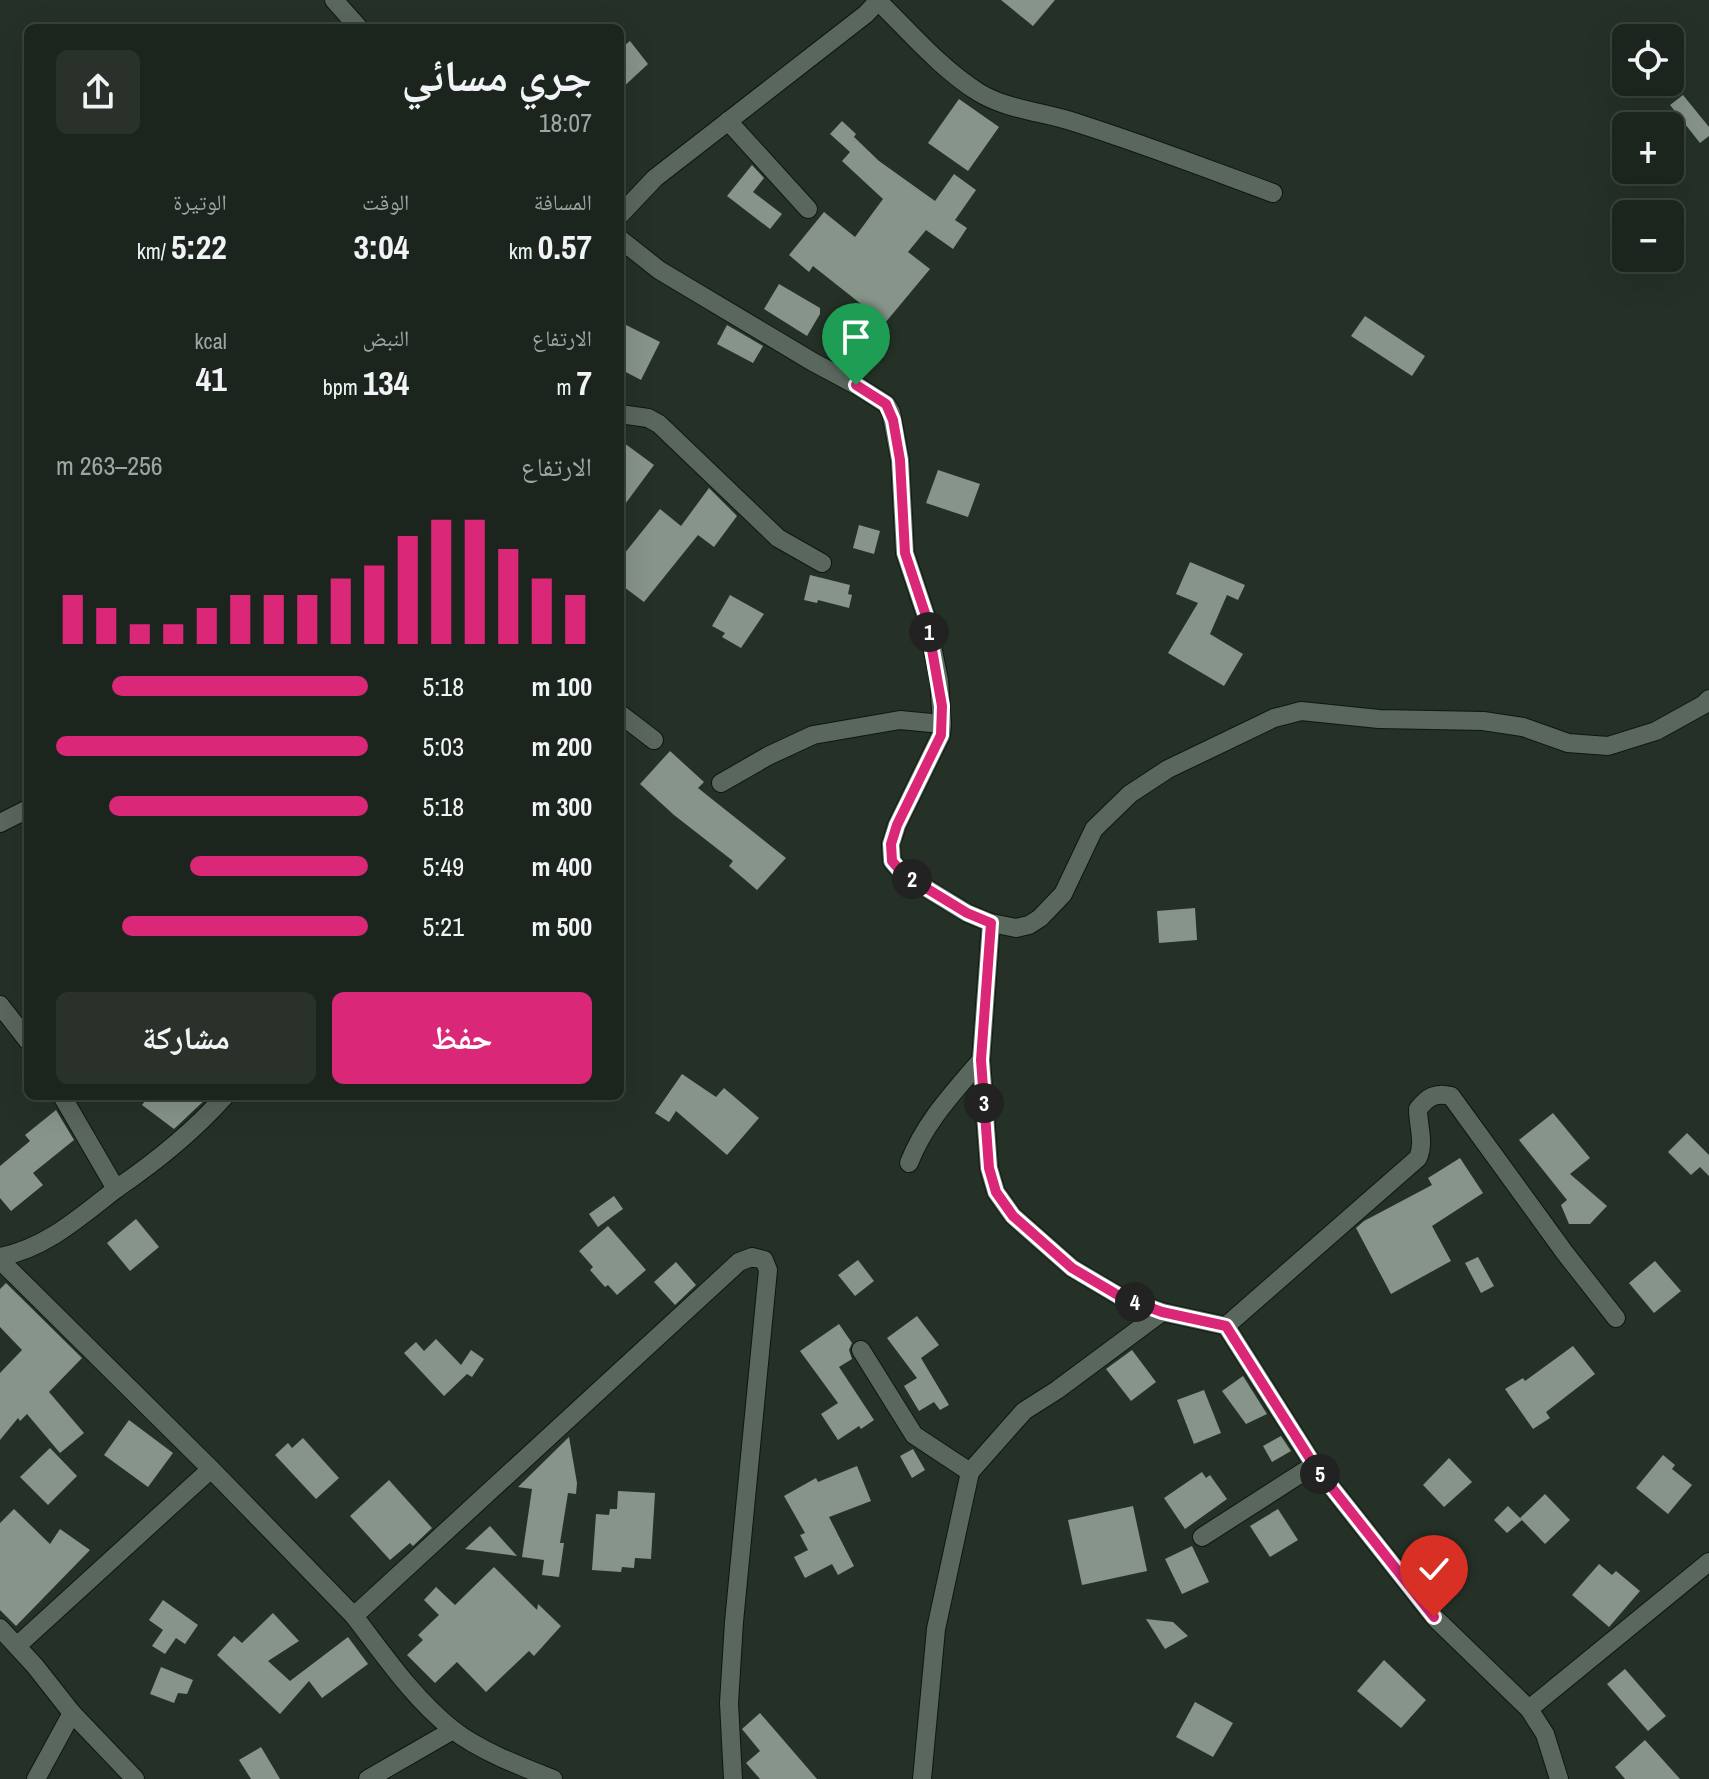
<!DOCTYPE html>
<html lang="ar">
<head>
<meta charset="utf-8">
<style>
	:root { --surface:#1c251d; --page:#29312a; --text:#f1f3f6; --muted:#a0a5a4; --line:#3a423b; --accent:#db2777 }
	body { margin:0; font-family:"Archivo Narrow","Noto Naskh Arabic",sans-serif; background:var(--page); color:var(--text); direction:rtl; height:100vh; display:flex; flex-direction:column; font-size:30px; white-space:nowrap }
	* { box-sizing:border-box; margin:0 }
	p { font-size:26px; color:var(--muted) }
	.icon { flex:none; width:44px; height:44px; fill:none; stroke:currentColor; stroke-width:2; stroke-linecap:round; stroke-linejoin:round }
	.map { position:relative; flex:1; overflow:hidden; direction:ltr }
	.drawer { position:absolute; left:24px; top:24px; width:600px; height:1076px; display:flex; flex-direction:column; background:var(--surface); border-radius:12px; box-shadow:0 8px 32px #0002,0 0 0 2px var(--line); direction:rtl }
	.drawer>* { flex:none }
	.controls { position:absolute; left:1612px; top:24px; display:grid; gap:16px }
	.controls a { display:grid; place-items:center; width:72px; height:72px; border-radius:12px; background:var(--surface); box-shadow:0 8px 32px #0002,0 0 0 2px var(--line); font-size:40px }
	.pin { position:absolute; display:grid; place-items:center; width:68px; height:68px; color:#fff; margin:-82px -34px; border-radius:50% 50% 50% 0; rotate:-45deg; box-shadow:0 0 8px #0007 }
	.pin .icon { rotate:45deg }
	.km { position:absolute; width:40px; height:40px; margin:-20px; border-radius:50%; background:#222; color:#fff; font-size:22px; line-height:40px; text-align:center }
	.round { display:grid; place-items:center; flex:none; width:84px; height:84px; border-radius:12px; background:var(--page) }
	.headline { display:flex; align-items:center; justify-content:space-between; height:136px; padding:0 32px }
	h1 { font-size:44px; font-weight:700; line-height:60px }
	.metrics { display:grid; grid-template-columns:repeat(3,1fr); gap:12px; height:136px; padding:8px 32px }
	.metrics div { display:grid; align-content:center }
	.metrics b { font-size:34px; font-weight:700 }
	.metrics small { font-size:22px; font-weight:400 }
	.metrics p { font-size:22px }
	.chart { height:224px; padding:16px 32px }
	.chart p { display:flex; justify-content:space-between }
	.chart svg { width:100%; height:144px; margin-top:8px; stroke:var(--accent); stroke-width:6 }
	.primary-button { display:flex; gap:16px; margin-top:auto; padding:16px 32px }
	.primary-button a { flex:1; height:92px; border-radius:12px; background:var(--accent); color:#fff; font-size:32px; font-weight:700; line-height:92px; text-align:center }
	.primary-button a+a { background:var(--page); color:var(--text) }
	ul { padding:0 32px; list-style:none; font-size:26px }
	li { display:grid; grid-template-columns:128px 96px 1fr; align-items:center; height:60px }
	li i { height:20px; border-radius:10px; background:var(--accent) }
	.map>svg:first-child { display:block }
</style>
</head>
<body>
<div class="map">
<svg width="1709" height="1779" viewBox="0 0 1709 1779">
	<rect width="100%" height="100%" fill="#253127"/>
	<g fill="#869489">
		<polygon points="1001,0 1055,0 1033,26"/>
		<polygon points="630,41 648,64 620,90 620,49"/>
		<polygon points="1683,95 1709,127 1709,136 1700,143 1670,105"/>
		<polygon points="959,99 999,127 968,171 928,143"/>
		<polygon points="842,121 856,134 854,137 879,161 935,201 954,174 976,190 955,220 967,228 953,249 926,230 908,252 930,269 885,323 813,266 809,272 789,255 824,212 855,237 883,199 842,161 850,152 830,134"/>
		<polygon points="752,165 764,178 753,192 782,214 770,229 727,196"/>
		<polygon points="779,284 820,308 820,314 807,336 764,309"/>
		<polygon points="1365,316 1425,356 1412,376 1351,336"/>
		<polygon points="626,325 660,342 641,380 620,369 620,336"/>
		<polygon points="727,325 763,346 753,363 717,344"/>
		<polygon points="620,440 654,465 620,511"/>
		<polygon points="938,470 980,484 968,517 926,503"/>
		<polygon points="709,488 737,516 714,547 698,535 644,602 620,584 620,559 660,509 681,526"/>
		<polygon points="859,525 880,531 874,554 853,548"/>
		<polygon points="1190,562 1245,585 1238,600 1227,595 1210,634 1243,654 1224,686 1168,653 1198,603 1176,594"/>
		<polygon points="810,575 850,585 848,594 852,595 849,608 818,600 817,603 804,600"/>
		<polygon points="730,595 764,614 741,648 722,637 725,633 712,626"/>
		<polygon points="670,751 704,782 698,788 786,858 757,890 729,866 733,861 674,815 640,784"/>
		<polygon points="1195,908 1197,940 1159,943 1157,911"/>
		<polygon points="682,1074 716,1097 724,1088 759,1118 727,1155 676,1111 669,1122 655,1113"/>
		<polygon points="149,1096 209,1096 174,1129 142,1105"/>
		<polygon points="56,1110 74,1140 33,1173 43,1185 11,1211 0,1198 0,1166 30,1141 25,1135"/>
		<polygon points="1553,1113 1590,1158 1570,1174 1607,1206 1590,1224 1569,1224 1561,1205 1567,1200 1519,1140"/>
		<polygon points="1687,1133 1709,1155 1709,1176 1700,1167 1691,1175 1668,1152"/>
		<polygon points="1460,1158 1483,1193 1432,1226 1451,1261 1391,1294 1356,1228 1364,1221 1432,1185 1428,1178"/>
		<polygon points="614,1196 623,1209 598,1227 589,1214"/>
		<polygon points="136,1219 159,1247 130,1271 107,1243"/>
		<polygon points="608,1226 646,1270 617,1295 608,1285 605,1287 590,1270 593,1267 579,1251"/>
		<polygon points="1478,1257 1494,1286 1481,1293 1465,1263"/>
		<polygon points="858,1260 874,1281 855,1296 838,1275"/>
		<polygon points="1655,1261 1681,1291 1654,1313 1629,1283"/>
		<polygon points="676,1262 696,1285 675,1305 654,1282"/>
		<polygon points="6,1283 82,1358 49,1392 84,1433 60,1453 27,1414 20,1421 18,1418 0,1440 0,1373 22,1350 0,1327 0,1289"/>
		<polygon points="917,1316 939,1345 921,1358 949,1405 940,1410 934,1402 919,1411 904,1386 917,1378 887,1338"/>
		<polygon points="839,1324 852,1343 849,1350 852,1359 839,1367 874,1420 861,1429 859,1426 838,1440 821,1414 838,1403 800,1351"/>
		<polygon points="436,1339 461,1365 471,1350 484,1359 472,1377 467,1374 444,1396 404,1353 416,1342 424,1351"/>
		<polygon points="1573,1346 1595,1374 1546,1412 1550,1418 1533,1429 1505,1389 1523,1378 1525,1381"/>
		<polygon points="1132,1350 1156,1382 1131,1401 1106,1369"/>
		<polygon points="1243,1376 1267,1414 1246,1424 1222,1391"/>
		<polygon points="1204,1390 1221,1433 1194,1444 1177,1400"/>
		<polygon points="129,1420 173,1453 148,1487 104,1455"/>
		<polygon points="1281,1436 1291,1451 1272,1462 1263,1446"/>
		<polygon points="569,1437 577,1483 576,1494 568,1493 560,1543 564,1543 559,1577 542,1575 544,1560 522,1557 532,1489 518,1487"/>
		<polygon points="303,1438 339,1478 316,1499 275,1455 288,1443 292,1448"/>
		<polygon points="50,1448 77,1476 48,1505 20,1477"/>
		<polygon points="913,1449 925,1470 912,1478 900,1456"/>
		<polygon points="1663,1455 1675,1465 1672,1469 1692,1485 1668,1514 1636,1488"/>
		<polygon points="1449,1458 1472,1482 1444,1507 1423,1485"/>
		<polygon points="857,1466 871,1501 829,1517 854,1566 838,1575 832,1564 805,1578 794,1557 808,1550 800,1535 805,1533 784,1496 816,1478 818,1482"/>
		<polygon points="1202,1472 1206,1478 1210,1475 1227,1499 1185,1529 1164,1498"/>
		<polygon points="389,1480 432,1528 413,1546 410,1543 390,1560 350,1516"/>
		<polygon points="618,1491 655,1493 651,1559 635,1558 634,1568 622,1567 621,1572 592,1570 596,1514 609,1515 610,1509 617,1509"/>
		<polygon points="1545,1494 1570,1520 1545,1544 1520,1518"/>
		<polygon points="1133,1506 1147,1571 1082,1585 1068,1520"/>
		<polygon points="1508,1506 1522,1520 1507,1533 1494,1520"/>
		<polygon points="14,1509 50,1544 60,1529 90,1550 16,1626 0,1610 0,1523"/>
		<polygon points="1278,1509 1298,1540 1270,1557 1250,1526"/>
		<polygon points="490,1526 517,1556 465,1549"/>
		<polygon points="1192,1546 1209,1582 1182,1594 1165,1559"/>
		<polygon points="1599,1564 1612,1575 1616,1571 1640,1591 1609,1627 1572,1595"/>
		<polygon points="494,1567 537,1610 538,1604 561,1626 534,1656 529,1651 486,1692 457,1662 435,1683 407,1655 423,1640 418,1635 439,1615 424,1600 436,1587 455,1605"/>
		<polygon points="163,1600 198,1625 185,1644 176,1638 165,1654 152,1646 163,1630 149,1620"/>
		<polygon points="273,1613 299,1641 268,1661 290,1681 348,1637 368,1664 322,1698 309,1681 280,1714 217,1655 234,1636 242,1643"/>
		<polygon points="1146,1619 1173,1622 1188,1636 1165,1649"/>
		<polygon points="1384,1660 1426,1700 1401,1728 1357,1691"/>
		<polygon points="161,1667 193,1680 187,1694 178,1693 174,1703 150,1694"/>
		<polygon points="1625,1669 1666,1716 1648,1731 1607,1684"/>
		<polygon points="1195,1702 1233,1723 1213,1757 1176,1737"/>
		<polygon points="760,1713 817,1779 760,1779 746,1763 760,1751 742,1729"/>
		<polygon points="1645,1740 1680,1779 1625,1779 1615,1767"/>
		<polygon points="261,1747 280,1779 251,1779 239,1760"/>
	</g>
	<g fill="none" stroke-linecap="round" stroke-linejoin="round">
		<defs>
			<g id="street">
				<polyline points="334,0 359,28"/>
				<path d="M 878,1 C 910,32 940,68 978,92 C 1007,110 1045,112 1077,123 C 1143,144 1208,169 1273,193"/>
				<polyline points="728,121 808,209"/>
				<polyline points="620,215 655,178 866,14 879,0"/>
				<polyline points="620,239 659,270 813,362 856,385 886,404 891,412 900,460 905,553 926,616 939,680 942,724 941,735 897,825 891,844 892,861 903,874 967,913 991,923 1016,928 1029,925 1040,918 1063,894 1094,829 1130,794 1168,769 1274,718 1286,715 1301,711 1379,719 1483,721 1523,727 1568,743 1608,746 1656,731 1703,705 1709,699"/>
				<polyline points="620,414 648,418 659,424 778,538 822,563"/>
				<polyline points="620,714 654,740"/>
				<polyline points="721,783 768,756 813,735 900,720 942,724"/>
				<polyline points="0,823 28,809"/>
				<polyline points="991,923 981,1060 989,1168 996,1192 1013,1216 1072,1268 1121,1297 1162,1312 1226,1326 1314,1465 1434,1617 1529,1709 1545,1734 1559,1779"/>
				<polyline points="0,1005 28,1041"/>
				<path d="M 909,1163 C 925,1122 953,1093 981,1060"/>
				<path d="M 116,1189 C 157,1161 192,1133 225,1096"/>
				<path d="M 0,1257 C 46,1248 80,1217 116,1189 L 62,1096"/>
				<polyline points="0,1260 211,1469 354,1616"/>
				<path d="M 1226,1326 L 1418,1158 C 1425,1142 1418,1126 1418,1109 C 1428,1097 1435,1092 1451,1096 L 1565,1253 L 1616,1318"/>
				<polyline points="861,1350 914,1435 970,1472 1024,1411 1057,1390 1162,1312"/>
				<polyline points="1202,1537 1314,1465"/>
				<polyline points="0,1628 35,1666 72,1713 135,1779"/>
				<polyline points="18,1645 211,1469"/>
				<polyline points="1529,1709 1709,1562"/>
				<polyline points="36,1779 72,1713"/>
				<polyline points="368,1779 453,1730"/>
				<path d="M 553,1779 C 522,1767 478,1750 452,1729 C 414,1699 384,1655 354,1616 L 739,1262 L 752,1257 L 764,1260 L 768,1270 L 734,1622 L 729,1703 L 733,1779"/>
				<polyline points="922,1779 936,1629 970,1472"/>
			</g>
		</defs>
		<use href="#street" stroke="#0d1810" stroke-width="20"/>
		<use href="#street" stroke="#5a675d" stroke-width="18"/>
	</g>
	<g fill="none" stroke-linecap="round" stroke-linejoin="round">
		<defs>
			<polyline id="route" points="856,385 886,404 893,420 900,460 905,553 926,616 942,706 941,735 897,825 891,844 892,861 903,874 967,913 991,923 981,1060 989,1168 996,1192 1013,1216 1072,1268 1121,1297 1162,1312 1226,1326 1314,1465 1434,1617"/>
		</defs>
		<use href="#route" stroke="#fff" stroke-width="16"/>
		<use href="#route" stroke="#db2777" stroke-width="10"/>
	</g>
</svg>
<div class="controls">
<a><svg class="icon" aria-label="locate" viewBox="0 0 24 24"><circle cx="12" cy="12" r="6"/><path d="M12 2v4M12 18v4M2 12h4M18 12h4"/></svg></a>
<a>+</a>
<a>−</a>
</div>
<div class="pin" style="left:856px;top:385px;background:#1e9e55"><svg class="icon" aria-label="arrive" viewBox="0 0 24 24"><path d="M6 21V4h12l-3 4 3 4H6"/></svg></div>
<div class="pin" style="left:1434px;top:1617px;background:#d93025"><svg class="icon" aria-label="check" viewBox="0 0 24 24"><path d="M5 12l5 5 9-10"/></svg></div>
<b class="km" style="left:929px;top:632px">1</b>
<b class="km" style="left:912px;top:879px">2</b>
<b class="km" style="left:984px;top:1103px">3</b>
<b class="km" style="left:1135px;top:1302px">4</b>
<b class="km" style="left:1320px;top:1474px">5</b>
<section class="drawer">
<div class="headline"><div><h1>جري مسائي</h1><p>18:07</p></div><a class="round"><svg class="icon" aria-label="share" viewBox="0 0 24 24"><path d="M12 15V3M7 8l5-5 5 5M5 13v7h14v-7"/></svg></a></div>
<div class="metrics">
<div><p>المسافة</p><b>0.57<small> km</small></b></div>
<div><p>الوقت</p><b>3:04</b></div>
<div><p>الوتيرة</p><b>5:22<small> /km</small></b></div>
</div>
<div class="metrics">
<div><p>الارتفاع</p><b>7<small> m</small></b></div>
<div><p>النبض</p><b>134<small> bpm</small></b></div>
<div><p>kcal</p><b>41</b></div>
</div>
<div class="chart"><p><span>الارتفاع</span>256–263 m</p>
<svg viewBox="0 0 160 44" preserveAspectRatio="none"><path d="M5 44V29M15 44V33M25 44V38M35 44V38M45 44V33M55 44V29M65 44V29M75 44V29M85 44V24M95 44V20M105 44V11M115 44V6M125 44V6M135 44V15M145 44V24M155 44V29"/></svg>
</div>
<ul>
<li><b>100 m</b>5:18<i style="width:82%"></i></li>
<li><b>200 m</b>5:03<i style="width:100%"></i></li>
<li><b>300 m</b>5:18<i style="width:83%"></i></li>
<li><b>400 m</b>5:49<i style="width:57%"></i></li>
<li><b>500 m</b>5:21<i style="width:79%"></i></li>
</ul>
<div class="primary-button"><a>حفظ</a><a>مشاركة</a></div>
</section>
</div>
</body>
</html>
